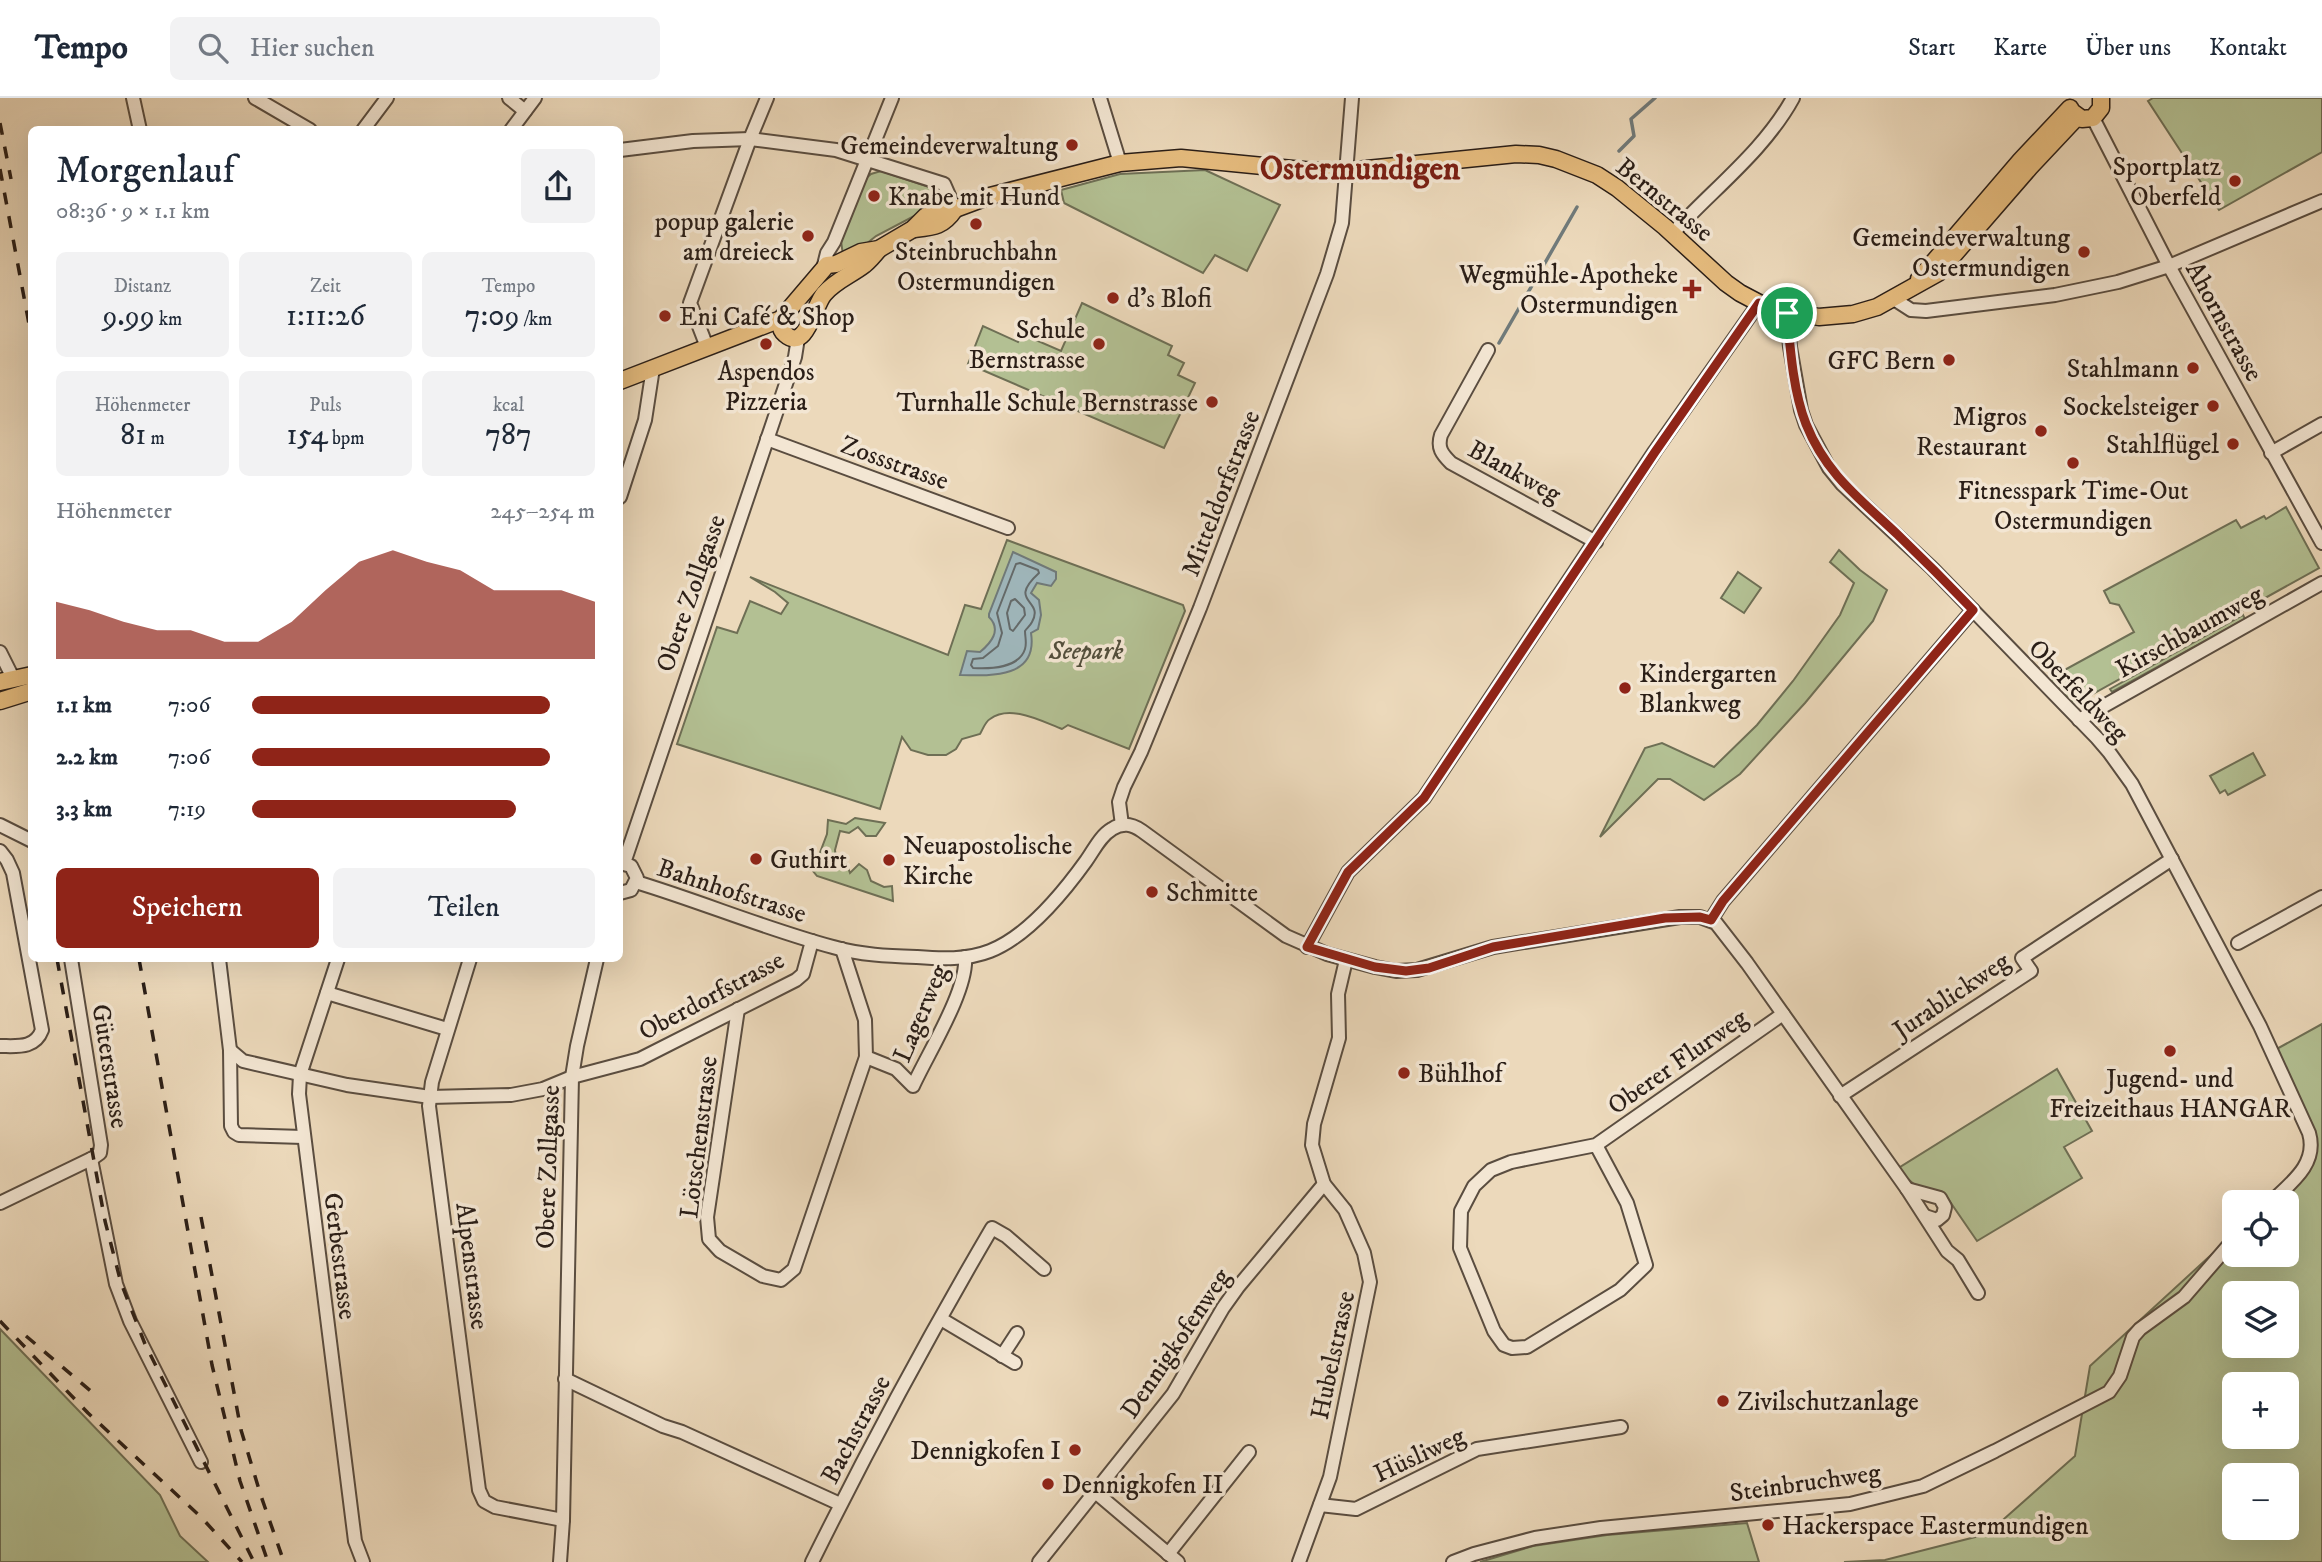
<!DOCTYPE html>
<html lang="de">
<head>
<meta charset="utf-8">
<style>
	:root { --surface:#fff; --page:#f2f2f3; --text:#1f2937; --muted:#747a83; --line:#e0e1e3; --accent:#8f2418 }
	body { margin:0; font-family:"IM FELL DW Pica",serif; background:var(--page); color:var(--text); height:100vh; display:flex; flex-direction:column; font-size:26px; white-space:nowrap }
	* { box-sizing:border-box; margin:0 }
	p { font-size:23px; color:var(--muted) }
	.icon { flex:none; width:38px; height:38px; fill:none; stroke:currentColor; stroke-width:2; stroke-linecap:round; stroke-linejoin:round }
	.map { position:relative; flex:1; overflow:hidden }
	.details { position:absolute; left:28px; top:28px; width:595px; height:836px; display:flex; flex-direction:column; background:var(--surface); border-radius:10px; box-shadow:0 7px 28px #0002 }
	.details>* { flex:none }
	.buttons { position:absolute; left:2222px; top:1092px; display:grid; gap:14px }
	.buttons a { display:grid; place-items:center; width:77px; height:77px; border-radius:10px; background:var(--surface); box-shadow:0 7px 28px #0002; font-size:35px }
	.pin { position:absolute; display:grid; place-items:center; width:60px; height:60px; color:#fff; margin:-30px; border:4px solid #fff; border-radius:50%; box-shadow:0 2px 7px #0007 }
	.round { display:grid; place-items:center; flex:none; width:74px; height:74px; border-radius:10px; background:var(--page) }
	.summary { display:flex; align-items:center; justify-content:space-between; height:119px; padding:0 28px }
	h1 { font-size:38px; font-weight:600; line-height:52px }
	.figures { display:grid; grid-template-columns:repeat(3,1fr); gap:10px; height:119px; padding:7px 28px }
	.figures div { display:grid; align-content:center; border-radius:10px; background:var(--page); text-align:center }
	.figures b { font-size:30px; font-weight:600 }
	.figures small { font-size:19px; font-weight:400 }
	.figures p { font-size:19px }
	.chart { height:196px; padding:14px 28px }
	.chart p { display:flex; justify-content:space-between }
	.chart svg { width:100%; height:126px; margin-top:7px; fill:var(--accent); opacity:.7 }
	.cta { display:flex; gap:14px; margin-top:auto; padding:14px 28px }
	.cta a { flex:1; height:80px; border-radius:10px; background:var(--accent); color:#fff; font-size:28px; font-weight:600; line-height:80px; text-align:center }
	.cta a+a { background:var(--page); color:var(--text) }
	ul { padding:0 28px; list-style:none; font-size:23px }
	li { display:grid; grid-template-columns:112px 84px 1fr; align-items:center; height:52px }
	li i { height:18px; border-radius:9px; background:var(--accent) }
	header { display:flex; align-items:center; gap:42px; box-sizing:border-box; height:98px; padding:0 35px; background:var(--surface); border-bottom:2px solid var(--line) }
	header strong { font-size:33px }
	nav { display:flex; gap:38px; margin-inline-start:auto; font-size:24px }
	.search { width:490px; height:63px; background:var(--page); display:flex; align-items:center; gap:18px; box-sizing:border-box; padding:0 24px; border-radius:10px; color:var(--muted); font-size:26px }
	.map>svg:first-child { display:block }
</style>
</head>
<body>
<header>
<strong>Tempo</strong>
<div class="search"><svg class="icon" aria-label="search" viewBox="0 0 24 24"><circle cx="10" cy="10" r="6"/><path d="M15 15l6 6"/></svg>Hier suchen</div>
<nav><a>Start</a><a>Karte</a><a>Über uns</a><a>Kontakt</a></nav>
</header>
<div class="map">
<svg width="2322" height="1464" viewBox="0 0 2322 1464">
	<rect width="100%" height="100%" fill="#ecd9bb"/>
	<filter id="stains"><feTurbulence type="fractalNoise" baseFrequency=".00286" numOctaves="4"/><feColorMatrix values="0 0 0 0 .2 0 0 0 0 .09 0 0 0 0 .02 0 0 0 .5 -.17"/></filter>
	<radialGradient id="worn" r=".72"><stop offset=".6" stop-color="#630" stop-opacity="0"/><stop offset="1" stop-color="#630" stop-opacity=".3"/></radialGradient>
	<g fill="#b3c093" stroke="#6e6f55" stroke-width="2" fill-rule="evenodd">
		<polygon points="2153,0 2322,0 2322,54 2219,112 2148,3"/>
		<polygon points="1205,72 1280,107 1247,173 1215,157 1203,175 1064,105 1061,92 1120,76"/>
		<polygon points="881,73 938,92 937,106 876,138 861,150 843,157 841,143 864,82 871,76"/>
		<polygon points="1082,205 1172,248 1168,257 1184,265 1178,277 1195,285 1164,350 968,266 983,228 1018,244 1022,236 1061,253"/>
		<polygon points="2286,409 2319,470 2073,607 2048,581 2134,534 2119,507 2110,505 2104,493 2236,422 2241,430 2264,418 2266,421"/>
		<path d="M 1007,442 L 1183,507 L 1185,513 L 1129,651 L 1068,627 L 1062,631 C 1041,623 1010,606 990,621 C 985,624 983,631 980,636 L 962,641 L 956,651 L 946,657 L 928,657 L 911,652 L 902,639 L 880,711 L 677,646 L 717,529 L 737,535 L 750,503 L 781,516 L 788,505 L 775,494 L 750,479 L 948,557 L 965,507 L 981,511 Z"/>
		<polygon points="1839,452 1860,472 1887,492 1873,523 1805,605 1740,676 1704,702 1670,681 1658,681 1600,739 1645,650 1662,645 1714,669 1757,627 1793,583 1840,517 1854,485 1830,464"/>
		<polygon points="1738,474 1761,490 1744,515 1721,500"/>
		<polygon points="2243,517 2245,521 2112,594 2110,591"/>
		<polygon points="2253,655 2265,677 2228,697 2225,692 2220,695 2210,678"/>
		<polygon points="855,720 885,725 876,738 866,738 858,729 849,735 840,733 835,752 836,760 846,764 850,775 859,766 867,772 871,783 884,789 892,788 893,803 817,778 813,773 827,736 828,722 846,726"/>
		<path d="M 2322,926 L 2322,1464 L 1844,1464 L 1885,1462 L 1987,1436 L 2075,1358 L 2090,1268 L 2235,1135 L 2235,1157 L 2287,1157 L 2287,1104 L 2270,1104 L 2284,1092 L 2311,1050 L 2273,953 ZM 2235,1195 L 2287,1195 L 2287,1248 L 2235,1248 ZM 2235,1286 L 2287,1286 L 2287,1339 L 2235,1339 ZM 2235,1377 L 2287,1377 L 2287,1430 L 2235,1430 Z"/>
		<polygon points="2057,971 2092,1033 2064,1049 2082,1080 1977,1143 1944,1095 1917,1089 1897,1071"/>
		<polygon points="0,1231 160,1397 180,1438 208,1464 0,1464"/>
		<polygon points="1747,1425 1759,1464 1480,1464 1533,1448 1607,1437"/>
	</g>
	<path fill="#9fb7bc" stroke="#707a7a" stroke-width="2" d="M 1013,454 L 1056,474 L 1056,481 L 1051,488 L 1037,485 L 1031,495 L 1039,502 L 1041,517 L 1038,531 L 1031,535 C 1038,580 992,578 960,577 L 967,553 L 980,554 C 991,545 1002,532 989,519 L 989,516 Z"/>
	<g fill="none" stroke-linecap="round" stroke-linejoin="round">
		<g stroke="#646a6a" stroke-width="2">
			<path d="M 1020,465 L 1038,472 L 1039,475 C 1006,505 1045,501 1032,524 C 1030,528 1027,530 1025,533 C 1025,539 1027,545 1025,551 C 1019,570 990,571 973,570 L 971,567 L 973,561 L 983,560 L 998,548 L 1002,535 L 997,515 L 1016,466 Z"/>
			<polygon points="1015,501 1024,510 1025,517 1013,533 1010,531 1007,515 1011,503"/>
		</g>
		<g stroke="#707a7a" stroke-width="3.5">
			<polyline points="1619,53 1634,38 1631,21 1655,0"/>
			<polyline points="1499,245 1577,109"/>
		</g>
		<defs>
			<g id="minor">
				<polyline points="133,0 140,32"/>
				<polyline points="255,0 310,32"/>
				<polyline points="509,0 525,13"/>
				<polyline points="1100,0 1120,65"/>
				<polyline points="2093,20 2169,168 2322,445"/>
				<polyline points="363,32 387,0"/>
				<polyline points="511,32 535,0"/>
				<polyline points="620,52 693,43 750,41 836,52 944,86 955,111"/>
				<path d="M 1673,135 C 1713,91 1764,53 1793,0"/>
				<polyline points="823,171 827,155 834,144 892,0"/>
				<polyline points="1894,201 1911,212 1926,213 2055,197 2118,184 2169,168 2322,103"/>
				<path d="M 1787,215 L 1790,249 L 1801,312 L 1806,327 L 1829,370 L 1842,386 L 1932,470 L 2097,640 L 2109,654 L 2132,686 L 2260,928 L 2309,1035 C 2318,1066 2291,1085 2271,1104"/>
				<polyline points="707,249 690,205 750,41 767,0"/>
				<path d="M 1488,252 L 1441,337 C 1437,350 1442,356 1451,365 L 1596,444"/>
				<polyline points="767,341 1008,430"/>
				<polyline points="2271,355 2322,326"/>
				<polyline points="620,399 645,322 653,270"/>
				<polyline points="0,554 13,580"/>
				<polyline points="2079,622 2322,485"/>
				<polyline points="0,727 32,743"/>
				<polyline points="1122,727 1119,704 1124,689 1141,654 1200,510 1327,176 1342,125 1352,0"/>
				<path d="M 0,753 L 7,762 L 13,775 L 42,932 C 35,951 17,948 0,948"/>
				<polyline points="620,765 631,768 637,780 631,792 620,795"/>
				<polyline points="624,765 795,259 798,240"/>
				<path d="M 636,784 C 702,804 766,831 833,849 C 860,857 889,858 917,859 C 941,861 967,862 990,853 C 1028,838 1063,795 1086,763 C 1094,752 1100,738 1112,731 C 1123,724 1132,726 1142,733 L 1286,838 L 1327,856 L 1375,869 L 1396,873 L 1417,872 L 1493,849 L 1680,819 L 1700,819 L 1716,825 L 1747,865 L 1907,1091 L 1947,1153 L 1958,1162 L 1978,1195"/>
				<polyline points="1711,822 1723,803 1973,512"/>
				<polyline points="2238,845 2322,799"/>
				<polyline points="1307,849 1348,774 1424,700 1655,353 1759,205"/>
				<path d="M 842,851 L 865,922 L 866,959 L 896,971 L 913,988 C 928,955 968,892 965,859"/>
				<polyline points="219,861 230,952 231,1028 234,1034 239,1037 303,1039"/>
				<polyline points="338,861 300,977 299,996 355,1443 363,1464"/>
				<polyline points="470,861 432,984 429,1008 479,1392 484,1403 495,1409 563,1422"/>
				<polyline points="327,895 447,931"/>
				<polyline points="738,911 707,1119 709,1141 720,1153 763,1178 781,1182 794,1171 866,959"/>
				<polyline points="230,952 243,963 347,987 430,999 511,997 543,991 572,979 640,961 796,882 803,876 812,843"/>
				<polyline points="1840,998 2031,873 2022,860 2172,761"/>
				<polyline points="1596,1047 1511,1064 1491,1072 1474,1088 1461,1113 1460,1150 1494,1233 1504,1247 1512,1250 1527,1249 1620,1192 1646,1167 1627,1105 1596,1047 1783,916"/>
				<polyline points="91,1061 116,1186 130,1223 201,1364"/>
				<polyline points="1907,1091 1940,1100 1945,1109 1943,1117 1937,1122 1925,1118"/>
				<polyline points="0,1105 93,1060 100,1055 101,1047 71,861"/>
				<polyline points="941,1221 1015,1265"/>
				<polyline points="1002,1258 1017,1235"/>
				<polyline points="565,1281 663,1328 682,1334 840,1406"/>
				<polyline points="1094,1393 1178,1464"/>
				<polyline points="1320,1407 1356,1411 1477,1351 1621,1329"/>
				<polyline points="1168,1456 1249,1354"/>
				<polyline points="560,1464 563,1422 572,979 577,948 597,861"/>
				<path d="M 812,1464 C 868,1351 928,1239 992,1130 L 1006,1138 L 1044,1171"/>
				<polyline points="1039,1464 1173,1296 1223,1210 1238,1189 1324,1086"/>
				<polyline points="1299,1464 1330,1379 1370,1184 1364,1155 1345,1112 1324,1086 1312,1047 1314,1026 1339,940 1338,896 1346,862"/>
				<polyline points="1453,1464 1474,1456 1535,1440 1601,1430 1850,1406 1923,1388 1995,1353 2109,1294 2120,1278 2133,1239 2140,1231 2184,1199 2235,1140"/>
			</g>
			<g id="major">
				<polyline points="2071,13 2082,21 2093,20 2101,10 2101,0"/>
				<path d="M 913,131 C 933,129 943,129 955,111"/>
				<polyline points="1919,181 2021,62 2070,10"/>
				<path d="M 781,221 C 780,227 780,232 785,236 C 806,255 814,207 824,196 C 835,183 851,177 864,167 C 870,162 875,156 879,151"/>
				<polyline points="620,283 781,221 827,167 836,166 861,154 879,151 913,131 926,118 942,111 955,111 990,98 1120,65 1181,60 1314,73 1347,73 1516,56 1539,57 1556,61 1597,77 1617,90 1665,129 1726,185 1740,195 1759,205 1777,212 1819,219 1853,216 1877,209 1938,175 2030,69 2077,19"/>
				<polyline points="0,584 32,577"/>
				<polyline points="0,603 32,593"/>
			</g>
		</defs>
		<use href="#minor" stroke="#5a4d40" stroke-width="16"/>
		<use href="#major" stroke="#2a1e17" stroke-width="19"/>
		<use href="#minor" stroke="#f3e6d3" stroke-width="12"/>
		<use href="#major" stroke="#e6bc7e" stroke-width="16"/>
		<g stroke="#2a1e17" stroke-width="3.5" stroke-dasharray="12 12" stroke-linecap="butt">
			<polyline points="0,25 11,81"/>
			<polyline points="0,71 32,242"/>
			<polyline points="57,861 105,1123 121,1185 145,1246 254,1464"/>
			<polyline points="139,861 212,1267 240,1383 268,1464"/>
			<polyline points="201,1119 241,1332 261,1398 284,1464"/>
			<polyline points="0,1223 88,1315 201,1419 242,1464"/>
			<polyline points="26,1238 93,1295"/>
		</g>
	</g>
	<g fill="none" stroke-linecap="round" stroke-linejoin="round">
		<defs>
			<path id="route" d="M 1759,205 L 1787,215 C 1790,249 1793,293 1806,326 C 1826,376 1859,400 1897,436 C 1923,461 1948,486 1973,512 L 1723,803 L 1711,822 L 1700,819 L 1665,820 L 1493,849 L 1429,870 L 1406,873 L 1375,869 L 1307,849 L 1348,774 L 1424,700 L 1655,354 Z"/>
		</defs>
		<use href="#route" stroke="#fff" stroke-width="14"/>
		<use href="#route" stroke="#8f2418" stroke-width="9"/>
	</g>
	<g fill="#8f2418" stroke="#f3e6d3" stroke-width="2.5">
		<circle cx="1072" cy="47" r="7"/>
		<circle cx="2235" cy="83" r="7"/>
		<circle cx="874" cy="98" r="7"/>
		<circle cx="976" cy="126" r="7"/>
		<circle cx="808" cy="138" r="7"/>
		<circle cx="2084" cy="154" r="7"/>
		<path d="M1688.5 180.5h7v7h7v7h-7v7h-7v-7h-7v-7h7z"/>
		<circle cx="1113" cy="200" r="7"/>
		<circle cx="665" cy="218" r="7"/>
		<circle cx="766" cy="246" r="7"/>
		<circle cx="1099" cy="246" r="7"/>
		<circle cx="1949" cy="262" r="7"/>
		<circle cx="2193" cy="270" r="7"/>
		<circle cx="1212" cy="304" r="7"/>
		<circle cx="2213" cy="308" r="7"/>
		<circle cx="2041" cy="333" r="7"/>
		<circle cx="2233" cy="346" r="7"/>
		<circle cx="2073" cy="365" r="7"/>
		<circle cx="1625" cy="590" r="7"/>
		<circle cx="756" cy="761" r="7"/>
		<circle cx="889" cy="762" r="7"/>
		<circle cx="1152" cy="794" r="7"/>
		<circle cx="2170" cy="953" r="7"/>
		<circle cx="1404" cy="975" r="7"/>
		<circle cx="1723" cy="1303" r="7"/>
		<circle cx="1075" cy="1352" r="7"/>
		<circle cx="1048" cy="1386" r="7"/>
		<circle cx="1768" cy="1427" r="7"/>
	</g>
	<g text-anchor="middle" stroke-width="7" stroke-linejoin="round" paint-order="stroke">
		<g font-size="26" fill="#2a1e17" stroke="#f3e6d3" text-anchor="end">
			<text x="1058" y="56">Gemeindeverwaltung</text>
			<text x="2221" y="77">Sportplatz<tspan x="2221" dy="30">Oberfeld</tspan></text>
			<text x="888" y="107" text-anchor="start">Knabe mit Hund</text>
			<text x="794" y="132">popup galerie<tspan x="794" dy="30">am dreieck</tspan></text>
			<text x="2070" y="148">Gemeindeverwaltung<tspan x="2070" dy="30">Ostermundigen</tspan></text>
			<text x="976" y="162" text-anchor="middle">Steinbruchbahn<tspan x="976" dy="30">Ostermundigen</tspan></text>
			<text x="1678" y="185">Wegmühle-Apotheke<tspan x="1678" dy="30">Ostermundigen</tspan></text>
			<text x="1127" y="209" text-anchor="start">d's Blofi</text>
			<text x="679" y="227" text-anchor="start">Eni Café &amp; Shop</text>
			<text x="1085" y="240">Schule<tspan x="1085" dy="30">Bernstrasse</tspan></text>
			<text x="1935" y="271">GFC Bern</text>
			<text x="2179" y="279">Stahlmann</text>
			<text x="766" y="282" text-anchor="middle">Aspendos<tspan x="766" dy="30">Pizzeria</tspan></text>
			<text x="1198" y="313">Turnhalle Schule Bernstrasse</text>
			<text x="2199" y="317">Sockelsteiger</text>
			<text x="2027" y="327">Migros<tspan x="2027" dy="30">Restaurant</tspan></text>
			<text x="2219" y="355">Stahlflügel</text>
			<text x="2073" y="401" text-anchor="middle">Fitnesspark Time-Out<tspan x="2073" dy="30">Ostermundigen</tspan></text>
			<text x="1639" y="584" text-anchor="start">Kindergarten<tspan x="1639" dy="30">Blankweg</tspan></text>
			<text x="903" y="756" text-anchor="start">Neuapostolische<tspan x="903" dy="30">Kirche</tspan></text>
			<text x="770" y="770" text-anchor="start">Guthirt</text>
			<text x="1166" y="803" text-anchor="start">Schmitte</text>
			<text x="1418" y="984" text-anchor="start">Bühlhof</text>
			<text x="2170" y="989" text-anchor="middle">Jugend- und<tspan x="2170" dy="30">Freizeithaus HANGAR</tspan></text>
			<text x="1737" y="1312" text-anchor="start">Zivilschutzanlage</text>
			<text x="1061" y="1361">Dennigkofen I</text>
			<text x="1062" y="1395" text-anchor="start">Dennigkofen II</text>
			<text x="1782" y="1436" text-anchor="start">Hackerspace Eastermundigen</text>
		</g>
		<g font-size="26" fill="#2a1e17" stroke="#f3e6d3">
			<text transform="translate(1665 101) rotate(39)" y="9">Bernstrasse</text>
			<text transform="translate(2225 223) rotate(61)" y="9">Ahornstrasse</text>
			<text transform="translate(895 364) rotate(20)" y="9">Zossstrasse</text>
			<text transform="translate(1515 373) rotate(29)" y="9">Blankweg</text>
			<text transform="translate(1220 395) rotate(-69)" y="9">Mitteldorfstrasse</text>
			<text transform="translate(690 495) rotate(-71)" y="9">Obere Zollgasse</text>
			<text transform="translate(2189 533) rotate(-29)" y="9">Kirschbaumweg</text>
			<text transform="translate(2079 592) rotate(46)" y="9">Oberfeldweg</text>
			<text transform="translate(732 792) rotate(18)" y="9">Bahnhofstrasse</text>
			<text transform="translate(711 897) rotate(-28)" y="9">Oberdorfstrasse</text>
			<text transform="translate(1951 897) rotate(-34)" y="9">Jurablickweg</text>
			<text transform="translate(920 915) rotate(-67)" y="9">Lagerweg</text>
			<text transform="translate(1677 963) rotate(-35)" y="9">Oberer Flurweg</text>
			<text transform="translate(111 968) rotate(81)" y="9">Güterstrasse</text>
			<text transform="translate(698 1039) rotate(-83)" y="9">Lötschenstrasse</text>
			<text transform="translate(547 1069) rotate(-88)" y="9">Obere Zollgasse</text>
			<text transform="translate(341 1158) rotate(83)" y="9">Gerbestrasse</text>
			<text transform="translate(473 1168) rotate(83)" y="9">Alpenstrasse</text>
			<text transform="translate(1175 1245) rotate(-56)" y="9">Dennigkofenweg</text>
			<text transform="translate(1332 1257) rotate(-78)" y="9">Hubelstrasse</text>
			<text transform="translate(855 1331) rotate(-62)" y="9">Bachstrasse</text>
			<text transform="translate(1419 1356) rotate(-25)" y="9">Hüsliweg</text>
			<text transform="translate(1805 1384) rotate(-8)" y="9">Steinbruchweg</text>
		</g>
		<g font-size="26" font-style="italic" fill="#534f3c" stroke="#f3e6d3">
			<text x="1086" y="561">Seepark</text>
		</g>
		<g font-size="33" font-weight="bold" fill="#7a1f14" stroke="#f3e6d3">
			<text x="1360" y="81">Ostermundigen</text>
		</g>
	</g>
	<rect width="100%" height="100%" filter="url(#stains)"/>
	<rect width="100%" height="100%" fill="url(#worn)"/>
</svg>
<div class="buttons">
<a><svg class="icon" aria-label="locate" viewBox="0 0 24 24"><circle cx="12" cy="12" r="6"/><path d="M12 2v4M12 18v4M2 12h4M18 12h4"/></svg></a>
<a><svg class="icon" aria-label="layers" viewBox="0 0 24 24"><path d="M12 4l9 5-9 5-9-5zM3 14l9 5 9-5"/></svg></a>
<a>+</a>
<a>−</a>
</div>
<div class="pin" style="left:1787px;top:215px;background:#1e9e55"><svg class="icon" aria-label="arrive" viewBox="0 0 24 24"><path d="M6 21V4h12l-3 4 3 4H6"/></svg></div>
<section class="details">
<div class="summary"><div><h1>Morgenlauf</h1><p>08:36 · 9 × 1.1 km</p></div><a class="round"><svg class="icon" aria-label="share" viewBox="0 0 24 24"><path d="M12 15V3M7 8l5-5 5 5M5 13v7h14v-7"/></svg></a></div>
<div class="figures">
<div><p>Distanz</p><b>9.99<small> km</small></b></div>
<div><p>Zeit</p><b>1:11:26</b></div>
<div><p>Tempo</p><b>7:09<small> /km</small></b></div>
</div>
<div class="figures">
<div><p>Höhenmeter</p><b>81<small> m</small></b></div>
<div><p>Puls</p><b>154<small> bpm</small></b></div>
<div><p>kcal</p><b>787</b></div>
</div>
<div class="chart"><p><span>Höhenmeter</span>245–254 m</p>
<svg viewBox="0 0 160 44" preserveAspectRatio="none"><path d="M0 44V24L10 27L20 31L30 34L40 34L50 38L60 38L70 31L80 20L90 10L100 6L110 10L120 13L130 20L140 20L150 20L160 24V44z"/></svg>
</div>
<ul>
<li><b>1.1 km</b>7:06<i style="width:87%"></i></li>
<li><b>2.2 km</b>7:06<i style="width:87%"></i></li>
<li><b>3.3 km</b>7:19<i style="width:77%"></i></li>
</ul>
<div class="cta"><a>Speichern</a><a>Teilen</a></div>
</section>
</div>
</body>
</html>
